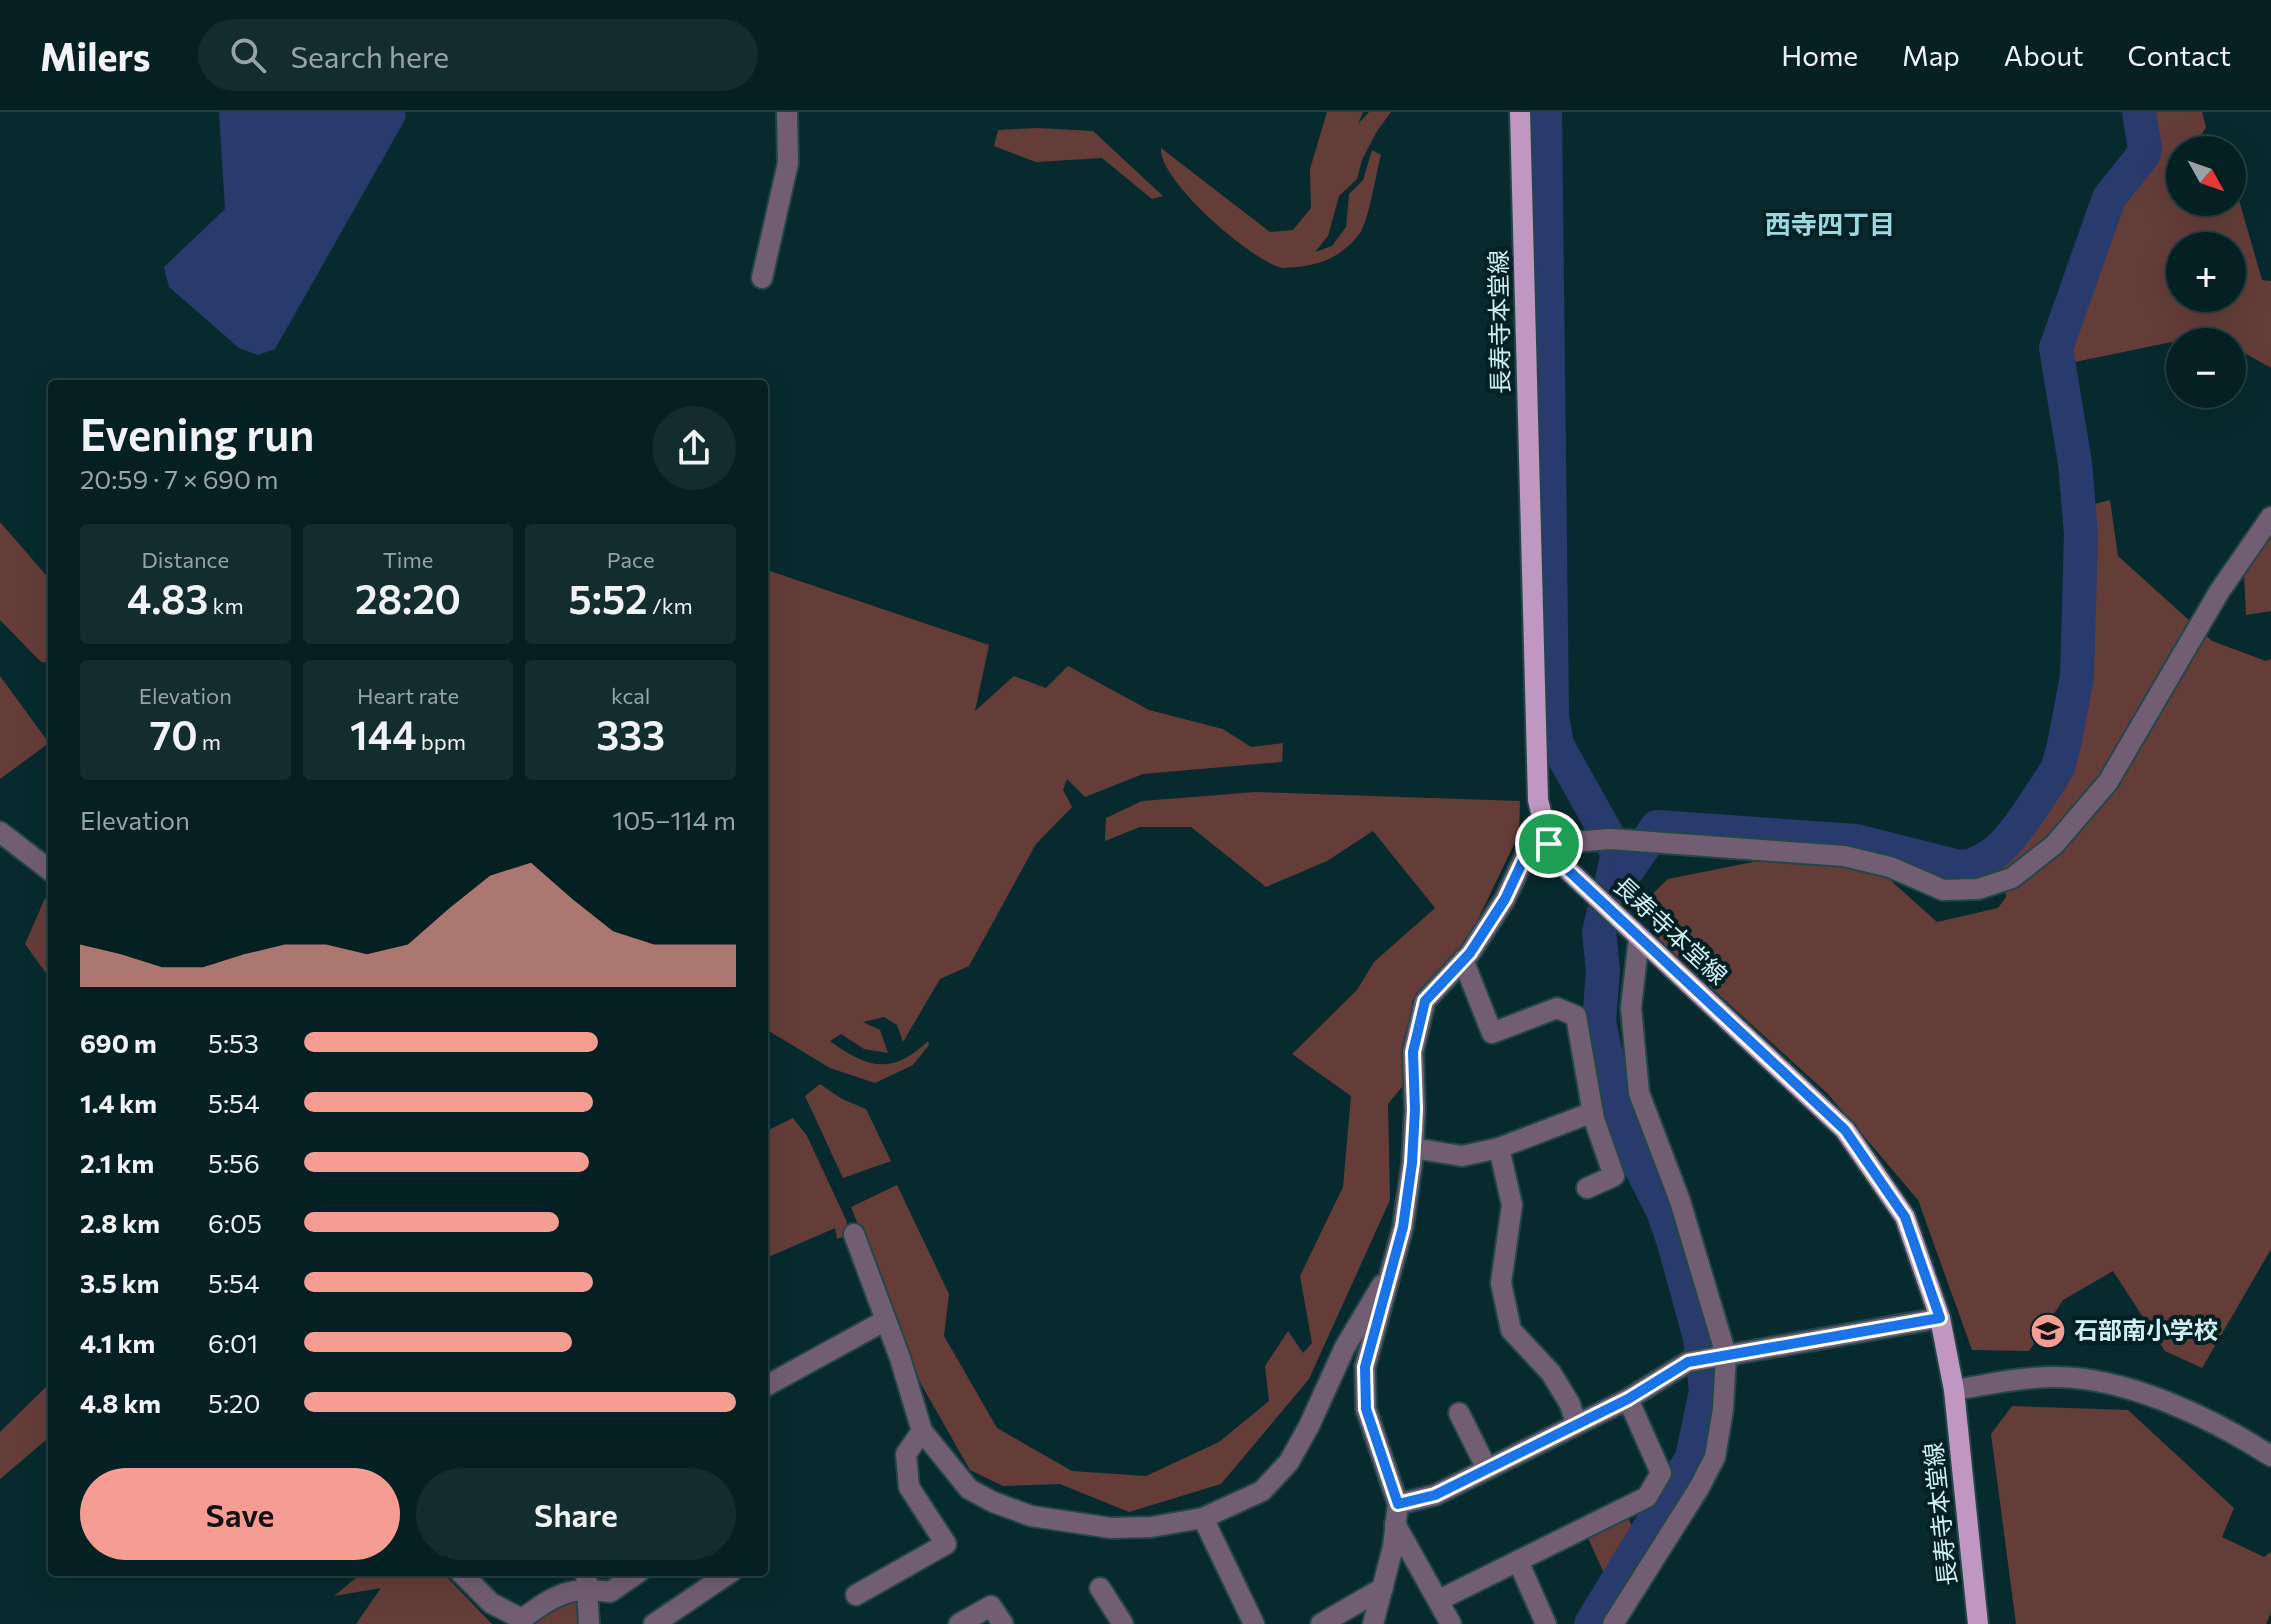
<!DOCTYPE html>
<html lang="en">
<head>
<meta charset="utf-8">
<style>
	:root { --surface:#052022; --page:#132d2f; --text:#f1f3f6; --muted:#97a3a5; --line:#263e40; --accent:#f59c93 }
	body { margin:0; font-family:Commissioner,"Noto Sans JP",sans-serif; background:var(--page); color:var(--text); height:100vh; display:flex; flex-direction:column; font-size:30px; white-space:nowrap }
	* { box-sizing:border-box; margin:0 }
	p { font-size:26px; color:var(--muted) }
	.icon { flex:none; width:44px; height:44px; fill:none; stroke:currentColor; stroke-width:2; stroke-linecap:round; stroke-linejoin:round }
	.map { position:relative; flex:1; overflow:hidden }
	.drawer { position:absolute; left:48px; top:268px; width:720px; height:1196px; display:flex; flex-direction:column; background:var(--surface); border-radius:8px; box-shadow:0 8px 32px #0002,0 0 0 2px var(--line) }
	.drawer>* { flex:none }
	.needle { width:52px; rotate:130deg }
	.controls { position:absolute; left:2166px; top:24px; display:grid; gap:16px }
	.controls a { display:grid; place-items:center; width:80px; height:80px; border-radius:50%; background:var(--surface); box-shadow:0 8px 32px #0002,0 0 0 2px var(--line); font-size:40px }
	.pin { position:absolute; display:grid; place-items:center; width:68px; height:68px; color:#fff; margin:-34px; border:4px solid #fff; border-radius:50%; box-shadow:0 2px 8px #0007 }
	.round { display:grid; place-items:center; flex:none; width:84px; height:84px; border-radius:42px; background:var(--page) }
	.summary { display:flex; align-items:center; justify-content:space-between; height:136px; padding:0 32px }
	h1 { font-size:44px; font-weight:600; line-height:60px }
	.figures { display:grid; grid-template-columns:repeat(3,1fr); gap:12px; height:136px; padding:8px 32px }
	.figures div { display:grid; align-content:center; border-radius:8px; background:var(--page); text-align:center }
	.figures b { font-size:40px; font-weight:600 }
	.figures small { font-size:22px; font-weight:400 }
	.figures p { font-size:22px }
	.chart { height:224px; padding:16px 32px }
	.chart p { display:flex; justify-content:space-between }
	.chart svg { width:100%; height:144px; margin-top:8px; fill:var(--accent); opacity:.7 }
	.primary-button { display:flex; gap:16px; margin-top:auto; padding:16px 32px }
	.primary-button a { flex:1; height:92px; border-radius:48px; background:var(--accent); color:#111; font-size:32px; font-weight:600; line-height:92px; text-align:center }
	.primary-button a+a { background:var(--page); color:var(--text) }
	ul { padding:0 32px; list-style:none; font-size:26px }
	li { display:grid; grid-template-columns:128px 96px 1fr; align-items:center; height:60px }
	li i { height:20px; border-radius:10px; background:var(--accent) }
	header { display:flex; align-items:center; gap:48px; box-sizing:border-box; height:112px; padding:0 40px; background:var(--surface); border-bottom:2px solid var(--line) }
	header strong { font-size:38px }
	nav { display:flex; gap:44px; margin-inline-start:auto; font-size:28px }
	.search { width:560px; height:72px; background:var(--page); display:flex; align-items:center; gap:20px; box-sizing:border-box; padding:0 28px; border-radius:44px; color:var(--muted); font-size:30px }
	.map>svg:first-child { display:block }
</style>
</head>
<body>
<header>
<strong>Milers</strong>
<div class="search"><svg class="icon" aria-label="search" viewBox="0 0 24 24"><circle cx="10" cy="10" r="6"/><path d="M15 15l6 6"/></svg>Search here</div>
<nav><a>Home</a><a>Map</a><a>About</a><a>Contact</a></nav>
</header>
<div class="map">
<svg width="2271" height="1512" viewBox="0 0 2271 1512">
	<rect width="100%" height="100%" fill="#072a2e"/>
	<g fill="#643d39" fill-rule="evenodd">
		<path d="M 1327,0 L 1363,0 L 1358,12 L 1369,0 L 1391,0 L 1377,19 L 1362,48 L 1357,67 L 1339,84 L 1328,124 L 1315,140 L 1332,134 L 1346,115 L 1349,82 L 1363,68 L 1372,38 L 1381,43 C 1376,61 1369,108 1360,121 C 1343,143 1325,152 1297,155 C 1291,155 1284,157 1279,155 C 1249,146 1158,68 1161,36 L 1270,120 L 1293,118 L 1311,96 L 1310,57 Z"/>
		<path d="M 2137,0 L 2202,0 L 2206,15 L 2192,38 L 2180,38 L 2180,90 L 2232,90 L 2232,85 L 2239,88 L 2262,168 L 2271,169 L 2271,256 L 2232,234 L 2232,230 L 2225,230 L 2210,222 L 2075,250 L 2053,218 L 2095,108 L 2141,10 ZM 2180,134 L 2232,134 L 2232,186 L 2180,186 Z"/>
		<polygon points="1038,16 1093,19 1163,84 1152,87 1102,46 1036,50 994,34 998,18"/>
		<polygon points="2110,388 2118,444 2212,529 2266,549 2271,547 2271,1137 2202,1256 2165,1239 2113,1159 2063,1188 2029,1239 1972,1238 1918,1088 1828,982 1661,830 1643,791 1668,767 1763,748 1878,757 1937,810 1998,796 2006,785 1998,722 2057,649 2080,396"/>
		<polygon points="0,410 52,470 52,551 41,550 0,508"/>
		<polygon points="2271,423 2271,499 2246,503 2244,462"/>
		<path d="M 764,457 L 989,533 L 975,599 L 1014,564 L 1046,576 L 1068,554 L 1149,598 L 1223,617 L 1251,635 L 1283,631 L 1282,650 L 1143,662 L 1085,685 L 1067,667 L 1063,678 L 1072,695 L 1036,732 L 969,854 L 940,867 L 903,930 L 897,913 L 884,905 L 863,910 L 880,918 L 888,941 L 864,937 L 841,922 L 830,929 C 867,956 892,964 928,929 L 929,933 L 913,953 L 875,971 L 830,956 L 764,916 Z"/>
		<polygon points="0,564 49,631 0,667"/>
		<polygon points="1256,680 1520,689 1519,722 1466,832 1412,889 1411,964 1388,992 1390,1088 1309,1267 1221,1372 1129,1400 1060,1372 1003,1374 970,1358 921,1272 851,1095 897,1073 949,1182 944,1224 997,1316 1072,1359 1146,1364 1219,1330 1269,1289 1265,1254 1288,1219 1303,1241 1312,1231 1300,1164 1343,1075 1351,984 1292,942 1357,878 1374,850 1435,796 1373,719 1327,749 1266,775 1191,715 1140,715 1105,729 1106,706 1142,689"/>
		<polygon points="45,786 52,790 52,866 48,864 25,832"/>
		<polygon points="820,972 842,987 866,997 891,1049 843,1066 805,984"/>
		<polygon points="793,1006 807,1024 847,1110 843,1125 837,1127 835,1116 764,1147 764,1020"/>
		<polygon points="52,1269 52,1323 0,1367 0,1320"/>
		<polygon points="2012,1294 2128,1298 2234,1396 2222,1425 2264,1445 2271,1440 2271,1500 2266,1512 2016,1512 1991,1322"/>
		<polygon points="1627,1404 1637,1423 1608,1470 1587,1424"/>
		<polygon points="363,1460 442,1460 492,1512 356,1512 381,1476 334,1484"/>
		<polygon points="561,1487 579,1487 580,1512 533,1512"/>
	</g>
	<polygon fill="#283b6c" points="219,0 405,0 406,6 275,237 258,243 239,236 169,175 164,155 225,97"/>
	<g fill="none" stroke-linecap="round" stroke-linejoin="round">
		<g stroke="#283b6c" stroke-width="34">
			<polyline points="1545,0 1552,605 1557,633 1618,742 1599,820 1603,858 1599,910 1623,1020 1663,1099 1674,1131 1700,1226 1706,1279 1692,1346 1591,1512"/>
			<path d="M 1628,757 L 1657,715 L 1856,729 L 1959,755 C 2003,753 2028,699 2051,667 L 2058,655 L 2064,633 L 2077,565 L 2081,422 L 2075,351 L 2056,236 L 2109,86 L 2144,42 L 2145,37 L 2139,0"/>
		</g>
		<defs>
			<g id="minor">
				<polyline points="762,166 788,51 787,0"/>
				<polyline points="0,720 52,760"/>
				<polyline points="1463,848 1492,921 1557,896 1576,904 1594,1007 1614,1064 1587,1076"/>
				<polyline points="1413,1036 1462,1044 1499,1036 1593,1000"/>
				<polyline points="1499,1036 1512,1093 1501,1171 1511,1218 1551,1261 1570,1292 1576,1312"/>
				<polyline points="854,1122 900,1246 922,1319 969,1377 993,1390 1031,1404 1111,1416 1151,1415 1203,1406 1262,1379 1289,1350 1309,1314 1345,1235 1382,1173"/>
				<polyline points="764,1275 886,1208"/>
				<path d="M 1954,1278 C 1986,1273 2020,1265 2052,1265 C 2125,1264 2210,1305 2271,1344"/>
				<polyline points="1459,1301 1487,1357"/>
				<polyline points="1398,1392 1435,1383 1628,1287 1688,1250 1940,1206"/>
				<polyline points="1203,1406 1254,1512"/>
				<polyline points="1395,1412 1451,1512"/>
				<polyline points="1518,1449 1546,1512"/>
				<path d="M 460,1460 L 491,1491 L 522,1507 C 555,1483 568,1474 610,1480 L 639,1460"/>
				<polyline points="586,1460 589,1512"/>
				<polyline points="1100,1476 1123,1512"/>
				<polyline points="856,1483 946,1432 909,1375 906,1342 922,1319"/>
				<polyline points="1439,1488 1647,1385 1661,1361 1628,1287"/>
				<polyline points="654,1512 731,1460"/>
				<polyline points="959,1512 991,1494 1003,1512"/>
				<polyline points="1321,1512 1383,1476"/>
				<polyline points="1373,1512 1393,1435 1398,1392 1366,1297 1365,1255 1403,1115 1412,1051 1415,998 1413,940 1425,889 1470,841 1505,787 1527,740 1532,736 1549,732 1610,727 1844,744 1890,755 1943,778 1978,777 2012,766 2054,733 2108,670 2219,480 2271,405"/>
				<polyline points="1613,1512 1699,1376 1715,1345 1723,1297 1726,1243 1680,1089 1639,981 1631,896 1639,825"/>
			</g>
			<polyline id="major" points="1520,0 1538,688 1549,732 1569,759 1845,1018 1905,1105 1940,1206 1954,1278 1978,1512"/>
		</defs>
		<use href="#minor" stroke="#23464a" stroke-width="24"/>
		<use href="#major" stroke="#23464a" stroke-width="24"/>
		<use href="#minor" stroke="#725e72" stroke-width="20"/>
		<use href="#major" stroke="#c097c0" stroke-width="20"/>
	</g>
	<g fill="none" stroke-linecap="round" stroke-linejoin="round">
		<defs>
			<polygon id="route" points="1549,732 1569,759 1845,1018 1905,1105 1940,1206 1688,1250 1628,1287 1435,1383 1398,1392 1366,1297 1365,1255 1403,1115 1412,1051 1415,998 1413,940 1425,889 1470,841 1505,787 1527,740 1532,736"/>
		</defs>
		<use href="#route" stroke="#fff" stroke-width="16"/>
		<use href="#route" stroke="#1a73e8" stroke-width="10"/>
	</g>
	<defs>
		<symbol id="school-disc" viewBox="-11 -11 22 22"><circle r="9.5" fill="#f59c93" stroke="#002024"/><path d="M0-5L7-2L0 1L-7-2ZM-4 1L0 2.5L4 1V4Q0 6-4 4Z" fill="#111"/></symbol>
	</defs>
	<g fill-rule="evenodd">
		<use href="#school-disc" x="2028" y="1199" width="40" height="40"/>
	</g>
	<g text-anchor="middle" stroke-width="8" stroke-linejoin="round" paint-order="stroke">
		<g font-size="24" fill="#d1f0f4" stroke="#002024">
			<text transform="translate(1500 210) rotate(-91)" y="8">長寿寺本堂線</text>
			<text transform="translate(1670 819) rotate(43)" y="8">長寿寺本堂線</text>
			<text transform="translate(1941 1402) rotate(-96)" y="8">長寿寺本堂線</text>
		</g>
		<g font-size="24" font-weight="bold" fill="#d1f0f4" stroke="#002024" text-anchor="start">
			<text x="2074" y="1227">石部南小学校</text>
		</g>
		<g font-size="26" font-weight="bold" fill="#99d8e0" stroke="#002024">
			<text x="1830" y="122">西寺四丁目</text>
		</g>
	</g>
</svg>
<div class="controls">
<a><svg class="needle" viewBox="-14 -14 28 28"><path d="M0-13l5 13h-10z" fill="#e53935"/><path d="M0 13l5-13h-10z" fill="#97a3a5"/></svg></a>
<a>+</a>
<a>−</a>
</div>
<div class="pin" style="left:1549px;top:732px;background:#1e9e55"><svg class="icon" aria-label="arrive" viewBox="0 0 24 24"><path d="M6 21V4h12l-3 4 3 4H6"/></svg></div>
<section class="drawer">
<div class="summary"><div><h1>Evening run</h1><p>20:59 · 7 × 690 m</p></div><a class="round"><svg class="icon" aria-label="share" viewBox="0 0 24 24"><path d="M12 15V3M7 8l5-5 5 5M5 13v7h14v-7"/></svg></a></div>
<div class="figures">
<div><p>Distance</p><b>4.83<small> km</small></b></div>
<div><p>Time</p><b>28:20</b></div>
<div><p>Pace</p><b>5:52<small> /km</small></b></div>
</div>
<div class="figures">
<div><p>Elevation</p><b>70<small> m</small></b></div>
<div><p>Heart rate</p><b>144<small> bpm</small></b></div>
<div><p>kcal</p><b>333</b></div>
</div>
<div class="chart"><p><span>Elevation</span>105–114 m</p>
<svg viewBox="0 0 160 44" preserveAspectRatio="none"><path d="M0 44V31L10 34L20 38L30 38L40 34L50 31L60 31L70 34L80 31L90 20L100 10L110 6L120 17L130 27L140 31L150 31L160 31V44z"/></svg>
</div>
<ul>
<li><b>690 m</b>5:53<i style="width:68%"></i></li>
<li><b>1.4 km</b>5:54<i style="width:67%"></i></li>
<li><b>2.1 km</b>5:56<i style="width:66%"></i></li>
<li><b>2.8 km</b>6:05<i style="width:59%"></i></li>
<li><b>3.5 km</b>5:54<i style="width:67%"></i></li>
<li><b>4.1 km</b>6:01<i style="width:62%"></i></li>
<li><b>4.8 km</b>5:20<i style="width:100%"></i></li>
</ul>
<div class="primary-button"><a>Save</a><a>Share</a></div>
</section>
</div>
</body>
</html>
